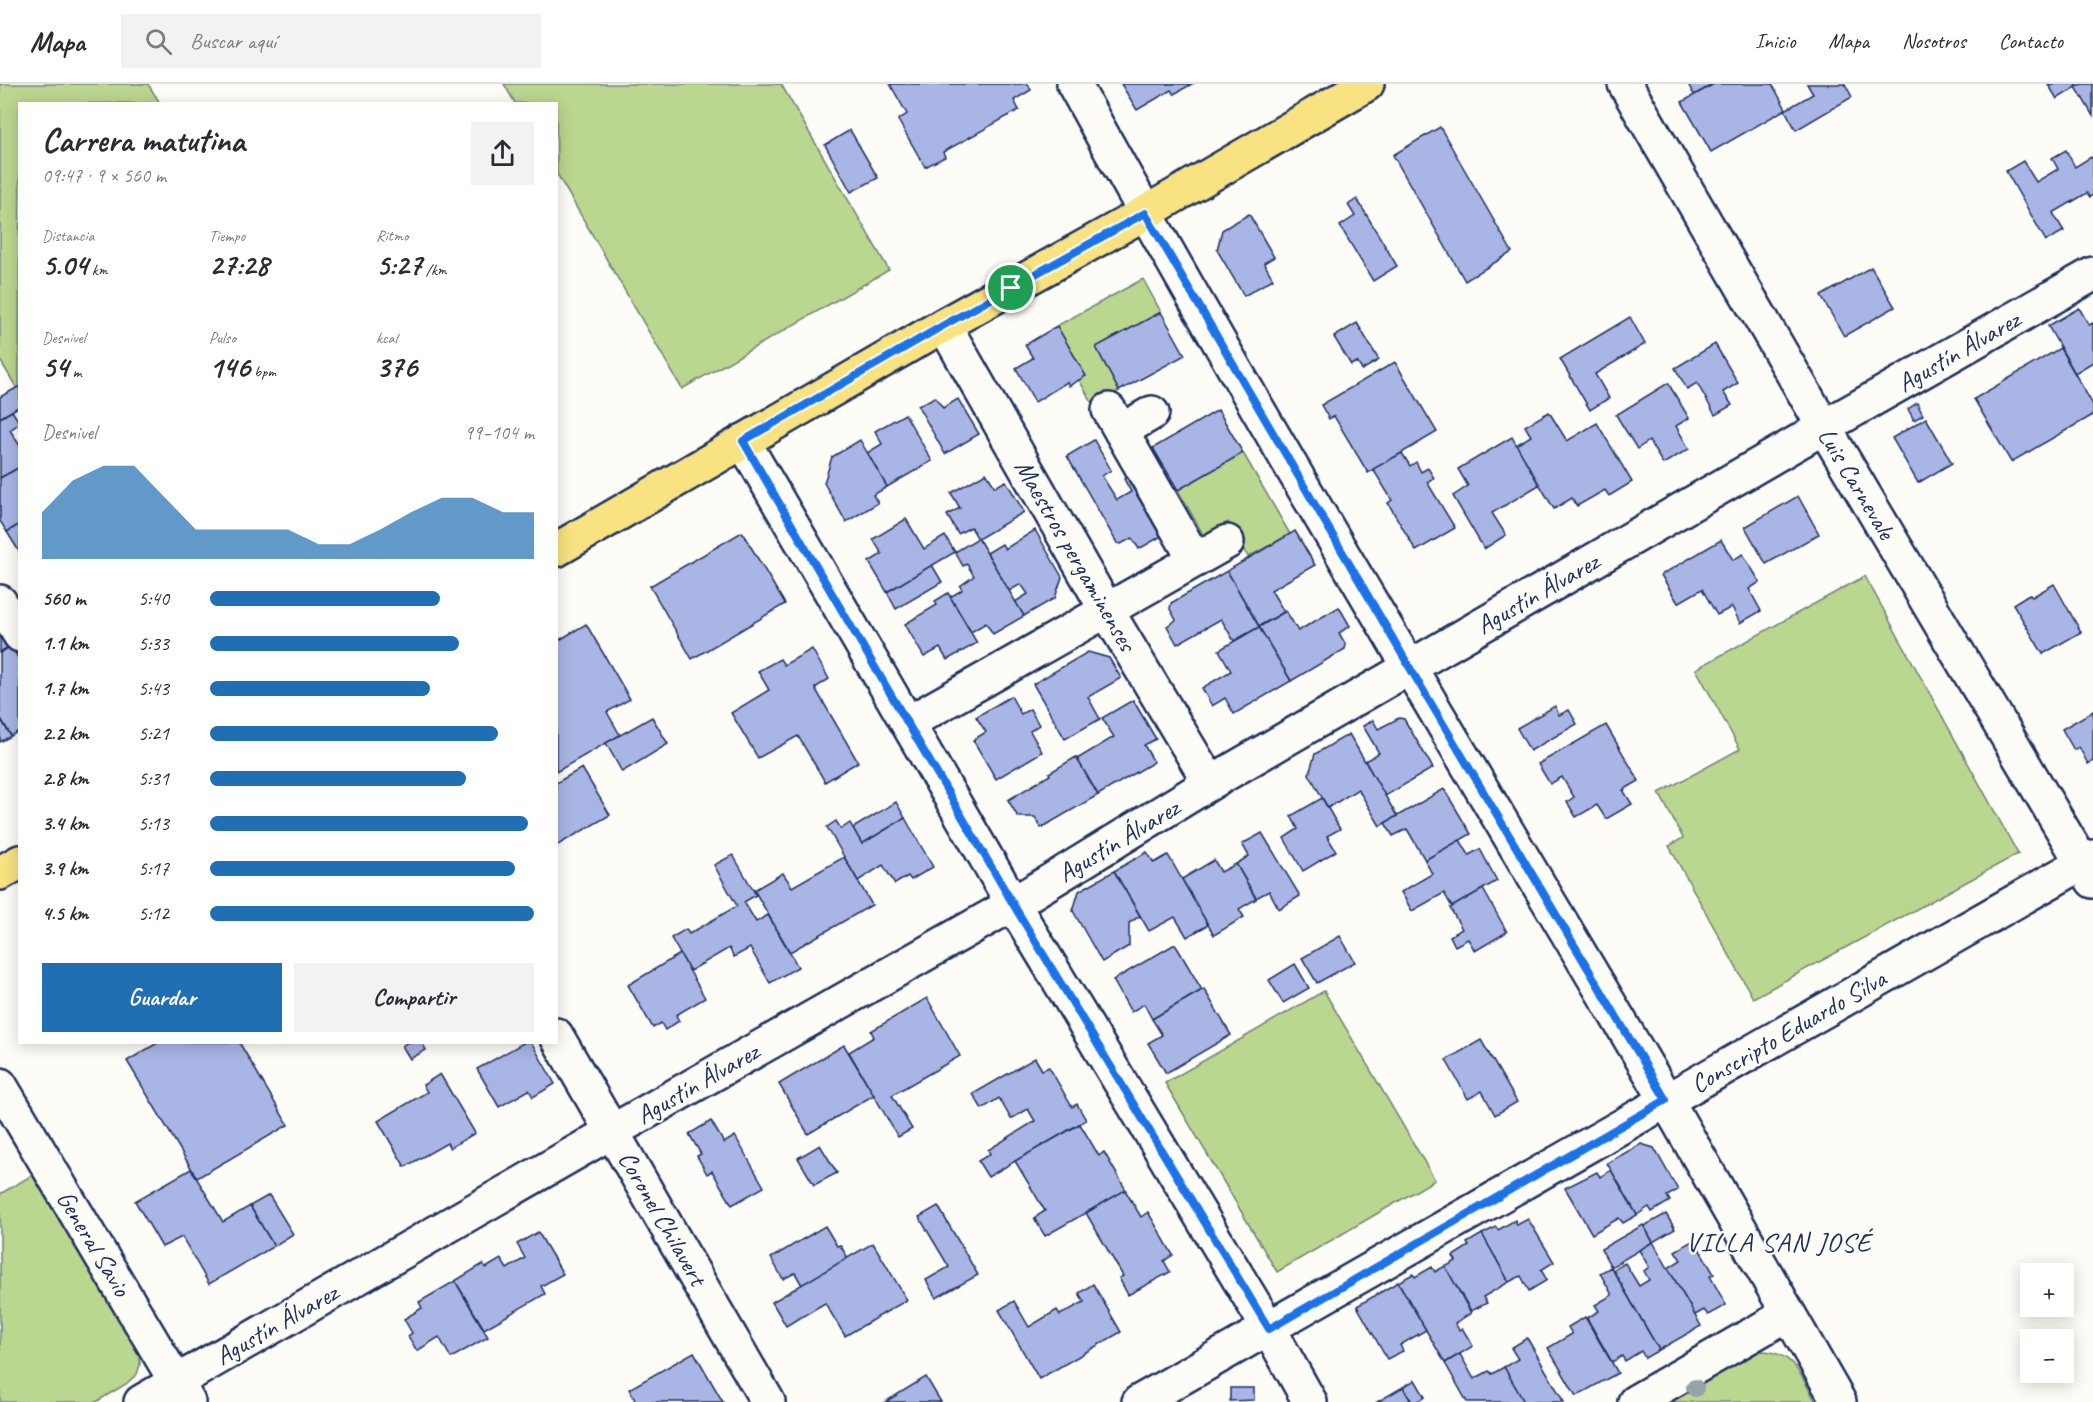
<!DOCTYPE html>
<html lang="es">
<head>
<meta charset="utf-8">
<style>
	:root { --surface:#fff; --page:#f2f2f3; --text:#2b2b33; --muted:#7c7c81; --line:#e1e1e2; --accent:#1f6fb2 }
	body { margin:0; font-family:Caveat,sans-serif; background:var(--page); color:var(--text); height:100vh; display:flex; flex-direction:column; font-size:22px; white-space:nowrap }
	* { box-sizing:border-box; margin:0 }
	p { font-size:20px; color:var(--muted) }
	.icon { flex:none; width:33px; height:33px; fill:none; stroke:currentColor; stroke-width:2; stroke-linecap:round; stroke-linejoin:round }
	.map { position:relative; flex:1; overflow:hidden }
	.details { position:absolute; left:18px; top:18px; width:540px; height:942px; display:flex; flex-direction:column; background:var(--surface); border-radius:0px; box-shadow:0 3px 15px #0003 }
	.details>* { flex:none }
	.fabs { position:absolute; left:2020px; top:1179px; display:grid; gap:12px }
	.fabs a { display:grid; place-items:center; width:54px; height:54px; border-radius:0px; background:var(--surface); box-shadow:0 3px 15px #0003; font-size:30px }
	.pin { position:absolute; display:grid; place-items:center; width:51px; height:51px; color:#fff; margin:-26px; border:3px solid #fff; border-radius:50%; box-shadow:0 2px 6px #0007 }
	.round { display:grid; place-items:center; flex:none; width:63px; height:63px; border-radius:0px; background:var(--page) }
	.overview { display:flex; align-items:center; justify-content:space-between; height:102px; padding:0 24px }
	h1 { font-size:33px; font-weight:600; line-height:45px }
	.metrics { display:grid; grid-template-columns:repeat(3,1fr); gap:9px; height:102px; padding:6px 24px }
	.metrics div { display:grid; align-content:center }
	.metrics b { font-size:30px; font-weight:600 }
	.metrics small { font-size:16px; font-weight:400 }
	.metrics p { font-size:16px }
	.chart { height:168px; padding:12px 24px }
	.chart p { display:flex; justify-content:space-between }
	.chart svg { width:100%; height:108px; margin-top:6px; fill:var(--accent); opacity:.7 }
	.cta { display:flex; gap:12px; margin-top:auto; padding:12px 24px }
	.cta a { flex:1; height:69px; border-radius:0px; background:var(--accent); color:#fff; font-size:24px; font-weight:600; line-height:69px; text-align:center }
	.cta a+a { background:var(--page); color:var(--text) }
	ul { padding:0 24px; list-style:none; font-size:20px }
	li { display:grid; grid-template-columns:96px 72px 1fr; align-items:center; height:45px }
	li i { height:15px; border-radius:8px; background:var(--accent) }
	header { display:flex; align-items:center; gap:36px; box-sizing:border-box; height:84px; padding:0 30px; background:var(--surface); border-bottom:2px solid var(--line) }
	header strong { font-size:28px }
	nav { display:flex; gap:33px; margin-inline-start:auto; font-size:21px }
	.search { width:420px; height:54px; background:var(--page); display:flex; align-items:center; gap:15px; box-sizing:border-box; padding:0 21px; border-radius:0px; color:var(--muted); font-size:22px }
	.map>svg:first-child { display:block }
</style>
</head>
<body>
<header>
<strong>Mapa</strong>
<div class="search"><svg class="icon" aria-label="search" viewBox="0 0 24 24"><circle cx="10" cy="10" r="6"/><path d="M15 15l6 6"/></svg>Buscar aquí</div>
<nav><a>Inicio</a><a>Mapa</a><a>Nosotros</a><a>Contacto</a></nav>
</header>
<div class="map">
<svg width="2093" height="1318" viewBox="0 0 2093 1318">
	<rect width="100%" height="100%" fill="#fdfcf7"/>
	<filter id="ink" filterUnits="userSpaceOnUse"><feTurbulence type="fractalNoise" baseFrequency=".0167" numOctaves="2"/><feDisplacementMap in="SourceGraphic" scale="12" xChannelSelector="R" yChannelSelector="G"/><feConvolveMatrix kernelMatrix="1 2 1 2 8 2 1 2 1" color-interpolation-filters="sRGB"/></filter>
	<g filter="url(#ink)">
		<g fill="#bbd68e" stroke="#6b8276" stroke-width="1.5">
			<polygon points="0,0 148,0 160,19 20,20 19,308 0,276"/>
			<polygon points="504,0 781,0 889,186 682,305 557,90 556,20 515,19"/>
			<polygon points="1143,195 1161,228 1096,263 1119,307 1093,321 1051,245"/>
			<polygon points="1243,369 1290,450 1248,473 1228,438 1204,452 1178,406"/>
			<polygon points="1865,492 2018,770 1753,914 1669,762 1683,754 1659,709 1740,665 1696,585"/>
			<polygon points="1324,907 1435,1096 1277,1188 1165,999"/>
			<polygon points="36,1089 139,1263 140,1281 137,1290 126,1300 96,1318 0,1318 0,1110"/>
			<path d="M 1761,1267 C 1794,1267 1802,1294 1816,1318 L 1668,1318 L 1751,1271 Z"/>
		</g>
		<g fill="#a8b5e5" stroke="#1b2f5e" stroke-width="1.5">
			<polygon points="890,0 1028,0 1031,6 1014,16 1019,26 943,68 945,73 925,83 898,36 907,30"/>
			<polygon points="1121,0 1192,0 1174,10 1171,6 1137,26"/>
			<polygon points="1688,0 1714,0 1694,11"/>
			<polygon points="1714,0 1772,0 1786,25 1711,68 1682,18"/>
			<polygon points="1807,0 1845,0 1852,13 1796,46 1785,26 1813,10"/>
			<polygon points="2048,0 2077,0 2078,2 2057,15"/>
			<polygon points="2081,0 2093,0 2093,32 2076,3"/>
			<polygon points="1440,43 1512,168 1465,197 1393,71"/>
			<polygon points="850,46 878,94 851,108 825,61"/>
			<polygon points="2066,66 2075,83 2091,73 2093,76 2093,111 2090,113 2087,109 2053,129 2064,147 2046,157 2006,87 2023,77 2036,98 2058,85 2052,74"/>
			<polygon points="1357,115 1397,182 1373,197 1340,142 1355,132 1348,121"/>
			<polygon points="1249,130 1274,173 1264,179 1273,195 1244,212 1217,166 1222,146"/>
			<polygon points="1871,183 1895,223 1844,252 1821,212"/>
			<polygon points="2079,224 2089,241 2093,239 2093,278 2075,289 2048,242"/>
			<polygon points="1161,228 1185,271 1119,307 1096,263"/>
			<polygon points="1630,233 1645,260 1595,290 1609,314 1590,326 1560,275"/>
			<polygon points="1357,239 1379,276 1362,286 1357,278 1351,281 1334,253"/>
			<polygon points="1057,242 1086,292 1069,302 1067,298 1035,318 1016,284 1033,274 1025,261"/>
			<polygon points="1715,260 1738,299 1723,308 1732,321 1715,331 1697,299 1687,305 1675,284"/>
			<polygon points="2060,264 2093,321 2093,331 2011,378 1974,315"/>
			<polygon points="1395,278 1437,348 1368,389 1334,332 1329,335 1321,321"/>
			<polygon points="1668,299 1689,334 1676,342 1689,365 1663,380 1649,357 1637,365 1616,331"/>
			<polygon points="20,302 20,322 0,334 0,313"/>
			<polygon points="935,313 943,324 958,315 979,350 945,370 918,322"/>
			<polygon points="1917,319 1923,331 1914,336 1908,325"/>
			<polygon points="1218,326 1243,369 1178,406 1153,364"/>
			<polygon points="12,327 20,339 10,346 20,362 20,383 0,394 0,334"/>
			<polygon points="1549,328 1567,357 1597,339 1632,398 1609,412 1605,406 1577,422 1572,414 1554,425 1516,361 1531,352 1525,342"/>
			<polygon points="905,330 932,377 887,403 867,369 882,360 875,347"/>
			<polygon points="1926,334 1952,379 1918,399 1892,354"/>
			<polygon points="1512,353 1539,401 1492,429 1506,451 1484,465 1453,412 1468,402 1458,385"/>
			<polygon points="860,356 887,403 873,411 878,419 846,438 824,399 832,373"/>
			<polygon points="1094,356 1111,386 1102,392 1117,416 1131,408 1124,395 1137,387 1172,446 1139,465 1132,454 1121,460 1117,459 1067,372"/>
			<polygon points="1402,369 1410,382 1416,378 1421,388 1428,384 1434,394 1427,398 1455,444 1416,467 1388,419 1392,416 1373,385"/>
			<polygon points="20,383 20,440 7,448 0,437 0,394"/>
			<polygon points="986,389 995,403 1006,397 1024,428 978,455 971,443 958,450 947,431 960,424 951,409"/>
			<polygon points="1798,412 1819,450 1766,480 1745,443"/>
			<polygon points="906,435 924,465 945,452 955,468 887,508 869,478 882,470 873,455"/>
			<polygon points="20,440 20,469 7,448"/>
			<polygon points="1035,446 1062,493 1055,514 1024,532 1015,518 1028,510 1021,500 1009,507 987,469 1002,460 1005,465"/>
			<polygon points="1295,447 1315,481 1271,506 1284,528 1259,542 1227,487"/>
			<polygon points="742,448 785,520 692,575 650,502"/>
			<polygon points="978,454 1024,532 993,550 986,539 971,548 950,513 962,506 960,502 974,492 967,480 963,482 955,468"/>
			<polygon points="1721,456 1733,476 1743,470 1760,498 1749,505 1761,527 1740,539 1732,523 1717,531 1702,505 1678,519 1661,491"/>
			<polygon points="932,481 942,498 896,525 887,508"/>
			<polygon points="1227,487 1259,543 1234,557 1221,535 1177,560 1167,542 1176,536 1170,525 1171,519"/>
			<polygon points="2054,500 2081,548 2043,570 2013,520 2029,510 2032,513"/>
			<polygon points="948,509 977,559 947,576 940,564 924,573 905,540 937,521 935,517"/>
			<polygon points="1339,523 1350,542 1339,549 1346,561 1345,565 1291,597 1259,543 1286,527 1298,547"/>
			<polygon points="586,540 630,615 607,628 620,651 556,688 556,558"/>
			<polygon points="1259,543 1291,597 1234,630 1225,614 1212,622 1202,604 1231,587 1219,566"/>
			<polygon points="3,550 10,562 0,568 0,551"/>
			<polygon points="11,562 20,577 20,646 11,652 0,633 0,569"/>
			<polygon points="812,565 829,595 815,604 858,678 825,698 798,652 758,674 731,629 769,606 758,587 780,575 784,581"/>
			<polygon points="1088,568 1109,574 1121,594 1088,613 1100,635 1065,655 1033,600"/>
			<polygon points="1011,612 1021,630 1030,625 1039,641 1030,647 1042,668 996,695 973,656 986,648 976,633"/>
			<polygon points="1133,616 1156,655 1144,661 1154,678 1098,711 1077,675 1114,653 1102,634"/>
			<polygon points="1555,622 1559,631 1569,626 1577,640 1530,667 1517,644"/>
			<polygon points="2093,627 2093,677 2088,680 2079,663 2074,666 2062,645"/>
			<polygon points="652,633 668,660 622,688 606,659"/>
			<polygon points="0,634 11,652 0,658"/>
			<polygon points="1399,634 1404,635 1433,684 1385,712 1365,677 1379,669 1363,642 1373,636 1378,645"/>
			<polygon points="1606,641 1639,697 1623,706 1632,720 1606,735 1597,721 1576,733 1567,718 1574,713 1562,693 1550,700 1538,680"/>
			<polygon points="1349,650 1397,732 1380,742 1358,705 1328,724 1309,690 1315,670"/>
			<polygon points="1076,673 1098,711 1041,744 1035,733 1018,733 1008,716 1050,691 1049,689"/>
			<polygon points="582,684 610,731 556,762 556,699"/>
			<polygon points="1444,705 1471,750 1425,776 1407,745 1393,752 1385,739"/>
			<polygon points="1322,714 1340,745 1327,752 1336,767 1303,787 1284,754 1298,745 1291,732"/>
			<polygon points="896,718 905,734 862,760 853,744"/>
			<polygon points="905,734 933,783 911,796 908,792 895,800 883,781 858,797 827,743 836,737 841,745 850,739 862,760"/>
			<polygon points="1262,749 1300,812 1279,825 1269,807 1256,814 1236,780 1249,772 1242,760"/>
			<polygon points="1460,756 1469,771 1480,765 1497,797 1452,823 1444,809 1412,827 1401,808 1432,790 1425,776"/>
			<polygon points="1147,768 1154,779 1168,771 1208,841 1187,853 1175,833 1149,847 1114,787"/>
			<polygon points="733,771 756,811 744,818 756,838 768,831 798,883 770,899 750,864 734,873 729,864 690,887 671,854 686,845 689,850 737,822 714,781"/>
			<polygon points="844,773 872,821 790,868 754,806 783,789 792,803"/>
			<polygon points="1214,776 1221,788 1236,780 1256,815 1239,825 1244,833 1214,851 1182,795"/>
			<polygon points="1114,787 1140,832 1129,839 1129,862 1102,878 1073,827 1079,807"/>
			<polygon points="1483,805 1507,848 1475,867 1468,855 1455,862 1450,852 1462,845 1450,824"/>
			<polygon points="1340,852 1355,878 1317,899 1302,874"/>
			<polygon points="1175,860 1202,906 1152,935 1144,920 1131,928 1113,896"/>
			<polygon points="680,870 705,914 676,931 679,937 665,946 661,939 653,944 628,901"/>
			<polygon points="1295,880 1309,904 1283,919 1269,896"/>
			<polygon points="1204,905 1231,951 1166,989 1148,959 1162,951 1152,935"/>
			<polygon points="927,914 960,972 892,1011 912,1045 898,1053 849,968 874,953 871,947"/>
			<polygon points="1481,956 1517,1018 1495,1031 1482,1007 1468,1015 1446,976"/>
			<polygon points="159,958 239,958 288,1041 197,1094 127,977"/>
			<polygon points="408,958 422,958 426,966 410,975 402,962"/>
			<polygon points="525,958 531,958 555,1000 533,1013 529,1006 499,1023 477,985"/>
			<polygon points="844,961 874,1011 808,1050 779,1000"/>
			<polygon points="1035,974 1042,986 1049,983 1072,1023 1077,1020 1086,1036 988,1093 978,1077 990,1070 988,1066 1035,1037 1028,1025 1011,1035 999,1014 982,1025 973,1010"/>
			<polygon points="440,990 475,1049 450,1064 447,1059 405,1083 378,1037 427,1008 423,1001"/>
			<polygon points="711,1037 724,1059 735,1052 764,1103 732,1121 712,1087 707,1090 697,1072 701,1070 689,1050"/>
			<polygon points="1080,1040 1099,1072 1104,1068 1126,1106 1045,1152 1034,1134 1045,1127 1015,1077"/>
			<polygon points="1641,1060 1654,1064 1678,1106 1667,1112 1670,1117 1652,1128 1649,1123 1637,1131 1607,1079"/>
			<polygon points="820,1061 837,1089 814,1101 798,1074"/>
			<polygon points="191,1085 223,1138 250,1122 274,1162 209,1200 182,1153 162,1163 135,1117"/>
			<polygon points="1611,1086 1637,1131 1623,1139 1619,1134 1592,1150 1565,1104 1597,1088 1600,1093"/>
			<polygon points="1125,1106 1141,1133 1148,1128 1173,1171 1164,1177 1170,1188 1128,1211 1119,1194 1123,1192 1086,1129"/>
			<polygon points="269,1111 293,1150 274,1162 250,1122"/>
			<polygon points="938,1122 978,1191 936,1214 926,1196 949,1183 919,1133"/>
			<polygon points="1666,1130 1675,1145 1653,1158 1644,1142"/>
			<polygon points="1528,1135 1554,1178 1541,1186 1547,1196 1529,1207 1521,1192 1509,1198 1482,1150 1496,1143 1498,1146 1515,1136 1517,1141"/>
			<polygon points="1643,1141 1653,1158 1611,1183 1601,1165"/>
			<polygon points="825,1142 837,1162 840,1161 848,1174 802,1201 795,1189 783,1195 771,1174"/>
			<polygon points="538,1148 563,1190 541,1202 545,1210 484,1245 455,1197 483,1180 486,1184 501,1175 507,1185 525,1174 517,1160"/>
			<polygon points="1482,1150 1509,1198 1483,1213 1487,1219 1471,1227 1445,1183 1456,1177 1453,1172 1469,1162 1467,1159"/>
			<polygon points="1694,1156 1714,1190 1710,1192 1726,1221 1708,1231 1704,1226 1695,1231 1668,1184 1681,1176 1675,1167"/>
			<polygon points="1653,1158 1701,1242 1659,1266 1613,1186 1625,1179 1639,1202 1649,1196 1644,1187 1649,1183 1639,1166"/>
			<polygon points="873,1159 907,1216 845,1252 825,1219 786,1242 772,1218"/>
			<polygon points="1445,1182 1471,1229 1455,1239 1459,1246 1462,1244 1473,1262 1445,1279 1398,1198 1413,1190 1415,1193 1432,1183 1435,1188"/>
			<polygon points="1611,1183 1659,1266 1645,1274 1641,1267 1625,1277 1622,1272 1612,1278 1587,1234 1599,1227 1595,1221 1612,1211 1600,1189"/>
			<polygon points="455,1197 488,1253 451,1274 439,1253 417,1267 408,1252 412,1249 404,1235 422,1224 419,1218"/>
			<polygon points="1398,1198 1426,1246 1400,1261 1403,1267 1387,1275 1357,1222"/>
			<polygon points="1093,1200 1121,1248 1039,1295 999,1226 1014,1217 1029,1243 1057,1226 1060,1231 1084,1218 1079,1209"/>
			<polygon points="1585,1233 1618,1289 1576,1312 1548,1264 1572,1250 1568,1243"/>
			<polygon points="1527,1254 1564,1318 1524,1318 1504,1283 1518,1275 1511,1264"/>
			<polygon points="694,1268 723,1318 636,1318 629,1305"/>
			<polygon points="1460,1270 1474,1295 1489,1287 1492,1290 1504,1283 1524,1318 1467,1318 1445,1279"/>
			<polygon points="926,1293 941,1318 885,1318"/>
			<polygon points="1415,1296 1425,1313 1416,1318 1412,1318 1403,1303"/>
			<polygon points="1403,1303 1411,1318 1377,1318"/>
			<polygon points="1230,1304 1254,1304 1254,1316 1230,1317"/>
		</g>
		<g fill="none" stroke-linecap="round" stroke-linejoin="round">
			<defs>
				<g id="minor">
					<path d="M 1074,0 C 1262,343 1466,676 1664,1012 C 1723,1114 1780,1216 1839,1318"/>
					<polyline points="1625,0 1824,343 2093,797"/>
					<polyline points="944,241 1107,527 1210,699"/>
					<polyline points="1109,326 1195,476"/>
					<polyline points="1121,347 1152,329"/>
					<polyline points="743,357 1013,820 1269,1245 1310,1318"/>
					<polyline points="0,518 20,551"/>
					<polyline points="908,639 1227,458"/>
					<polyline points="556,951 768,1318"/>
					<polyline points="0,1001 188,1318"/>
					<polyline points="141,1318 613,1047 1013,820 1210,699 1824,343 2093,190"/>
					<polyline points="1139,1318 2093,773"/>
					<polyline points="1635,1318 1788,1230"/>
				</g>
				<g id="major">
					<polyline points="556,466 944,241 1145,129 1367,0"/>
					<polyline points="0,789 20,778"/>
				</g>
			</defs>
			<use href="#minor" stroke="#1b2f5e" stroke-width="38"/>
			<use href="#major" stroke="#1b2f5e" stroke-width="38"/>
			<use href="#minor" stroke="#fdfcf7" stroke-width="33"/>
			<use href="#major" stroke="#f8e281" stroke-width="33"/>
		</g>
		<circle fill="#97a2a9" cx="1695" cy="1304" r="9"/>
	</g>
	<g fill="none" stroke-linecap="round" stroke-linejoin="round" filter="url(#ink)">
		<defs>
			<polygon id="route" points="1145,129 1410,584 1666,1016 1269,1245 1013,820 743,357 944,241"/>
		</defs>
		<use href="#route" stroke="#fff" stroke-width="12"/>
		<use href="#route" stroke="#1a73e8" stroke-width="8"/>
	</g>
	<g text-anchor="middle" stroke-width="4.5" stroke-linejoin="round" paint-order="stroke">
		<g font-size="26" fill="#1b2f5e" stroke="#fdfcf7">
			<text transform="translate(1958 267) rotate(-30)" y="9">Agustín Álvarez</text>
			<text transform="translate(1857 399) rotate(59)" y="9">Luis Carnevale</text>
			<text transform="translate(1076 471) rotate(60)" y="9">Maestros pergaminenses</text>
			<text transform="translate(1537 509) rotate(-30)" y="9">Agustín Álvarez</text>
			<text transform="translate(1118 756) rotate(-31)" y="9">Agustín Álvarez</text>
			<text transform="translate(1788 947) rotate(-30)" y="9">Conscripto Eduardo Silva</text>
			<text transform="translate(697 999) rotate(-30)" y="9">Agustín Álvarez</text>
			<text transform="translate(663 1134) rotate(60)" y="9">Coronel Chilavert</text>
			<text transform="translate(94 1159) rotate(59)" y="9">General Savio</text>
			<text transform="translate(276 1240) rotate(-30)" y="9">Agustín Álvarez</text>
		</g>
		<g font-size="27" letter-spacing="1.5" fill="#1b2f5e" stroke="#fdfcf7">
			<text x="1779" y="1167">VILLA SAN JOSÉ</text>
		</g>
	</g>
</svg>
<div class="fabs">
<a>+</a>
<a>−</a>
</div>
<div class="pin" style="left:1011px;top:204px;background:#1e9e55"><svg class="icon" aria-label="arrive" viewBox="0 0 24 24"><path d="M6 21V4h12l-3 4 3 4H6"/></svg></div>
<section class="details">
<div class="overview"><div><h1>Carrera matutina</h1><p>09:47 · 9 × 560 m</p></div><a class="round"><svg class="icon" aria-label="share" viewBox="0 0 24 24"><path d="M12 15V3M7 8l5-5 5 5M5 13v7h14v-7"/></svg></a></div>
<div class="metrics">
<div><p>Distancia</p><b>5.04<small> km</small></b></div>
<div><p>Tiempo</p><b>27:28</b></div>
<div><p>Ritmo</p><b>5:27<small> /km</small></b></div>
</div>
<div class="metrics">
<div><p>Desnivel</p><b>54<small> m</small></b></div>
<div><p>Pulso</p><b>146<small> bpm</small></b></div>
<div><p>kcal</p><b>376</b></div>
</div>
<div class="chart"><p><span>Desnivel</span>99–104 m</p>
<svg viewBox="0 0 160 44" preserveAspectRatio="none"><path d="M0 44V25L10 12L20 6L30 6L40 19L50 32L60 32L70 32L80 32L90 38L100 38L110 32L120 25L130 19L140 19L150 25L160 25V44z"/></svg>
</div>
<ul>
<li><b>560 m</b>5:40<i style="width:71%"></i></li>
<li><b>1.1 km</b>5:33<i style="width:77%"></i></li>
<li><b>1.7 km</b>5:43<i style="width:68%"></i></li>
<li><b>2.2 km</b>5:21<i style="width:89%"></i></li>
<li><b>2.8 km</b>5:31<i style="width:79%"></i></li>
<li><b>3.4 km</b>5:13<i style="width:98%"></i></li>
<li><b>3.9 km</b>5:17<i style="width:94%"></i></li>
<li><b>4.5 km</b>5:12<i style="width:100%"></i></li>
</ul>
<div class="cta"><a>Guardar</a><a>Compartir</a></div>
</section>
</div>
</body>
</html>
